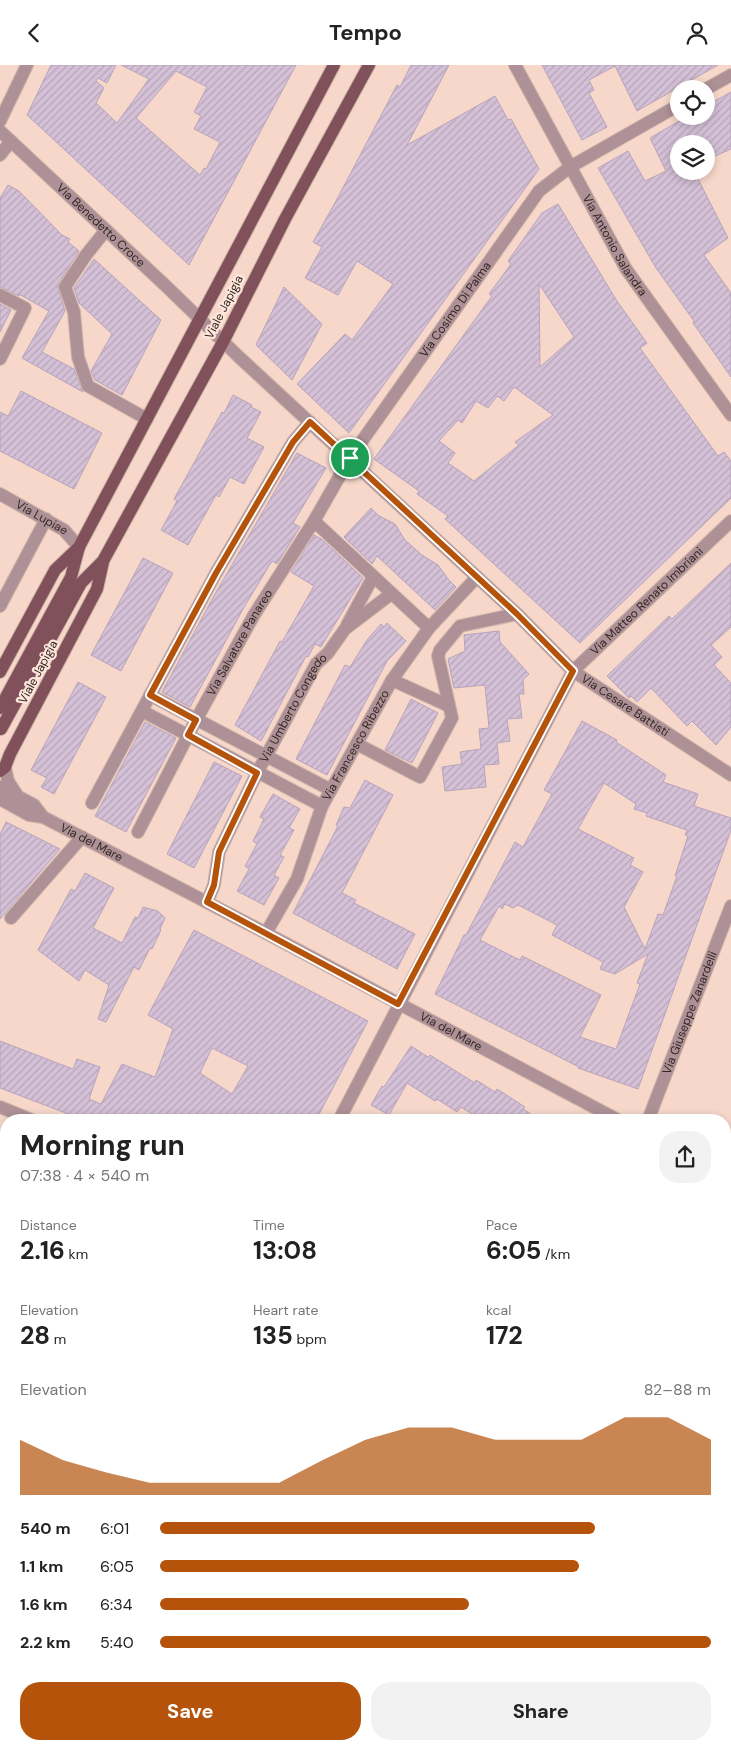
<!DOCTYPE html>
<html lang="en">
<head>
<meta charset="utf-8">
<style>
	:root { --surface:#fff; --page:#f2f2f2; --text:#222; --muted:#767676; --accent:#b45309 }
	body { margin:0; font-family:"DM Sans",sans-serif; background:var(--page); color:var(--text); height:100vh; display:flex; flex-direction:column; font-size:19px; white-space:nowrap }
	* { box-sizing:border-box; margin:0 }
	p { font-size:16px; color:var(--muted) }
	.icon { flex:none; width:28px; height:28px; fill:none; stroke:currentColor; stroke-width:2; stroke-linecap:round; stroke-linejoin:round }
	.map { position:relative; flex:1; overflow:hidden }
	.side { position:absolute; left:0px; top:1049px; width:731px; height:636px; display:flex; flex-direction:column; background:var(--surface); border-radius:20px 20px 0 0; box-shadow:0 2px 8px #0003 }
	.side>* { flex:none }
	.buttons { position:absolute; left:670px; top:15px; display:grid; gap:10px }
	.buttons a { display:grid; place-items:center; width:45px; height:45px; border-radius:50%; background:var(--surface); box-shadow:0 2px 8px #0003; font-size:25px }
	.pin { position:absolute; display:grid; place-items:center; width:42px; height:42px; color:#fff; margin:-21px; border:2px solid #fff; border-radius:50%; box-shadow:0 1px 5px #0007 }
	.round { display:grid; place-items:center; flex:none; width:52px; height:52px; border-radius:20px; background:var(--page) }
	.head { display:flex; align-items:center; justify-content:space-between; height:85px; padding:0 20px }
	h1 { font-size:28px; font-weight:700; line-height:38px }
	.stats { display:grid; grid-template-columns:repeat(3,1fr); gap:8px; height:85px; padding:5px 20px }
	.stats div { display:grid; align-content:center }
	.stats b { font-size:25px; font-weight:700 }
	.stats small { font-size:14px; font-weight:400 }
	.stats p { font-size:14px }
	.chart { height:140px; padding:10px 20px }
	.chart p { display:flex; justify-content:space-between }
	.chart svg { width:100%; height:90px; margin-top:5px; fill:var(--accent); opacity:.7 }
	.button { display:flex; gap:10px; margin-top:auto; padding:10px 20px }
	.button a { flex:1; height:58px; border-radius:20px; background:var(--accent); color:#fff; font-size:20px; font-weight:700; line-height:58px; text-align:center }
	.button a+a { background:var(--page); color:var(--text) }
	ul { padding:0 20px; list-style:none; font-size:16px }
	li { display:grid; grid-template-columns:80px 60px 1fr; align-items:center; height:38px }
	li i { height:12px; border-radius:6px; background:var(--accent) }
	header { display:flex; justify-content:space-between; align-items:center; height:65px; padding:0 20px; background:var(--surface); font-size:22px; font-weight:700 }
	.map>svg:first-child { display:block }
</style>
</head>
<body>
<header><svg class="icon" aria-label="back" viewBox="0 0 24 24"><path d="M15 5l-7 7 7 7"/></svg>Tempo<svg class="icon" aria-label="person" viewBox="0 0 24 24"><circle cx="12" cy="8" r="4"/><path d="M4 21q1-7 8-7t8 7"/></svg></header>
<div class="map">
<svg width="731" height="1684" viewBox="0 0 731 1684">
	<defs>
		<pattern id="building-hatch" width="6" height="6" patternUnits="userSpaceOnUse" patternTransform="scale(1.25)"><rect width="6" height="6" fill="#d4c0d7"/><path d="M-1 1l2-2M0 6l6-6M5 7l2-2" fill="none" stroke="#b7a5b8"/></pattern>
	</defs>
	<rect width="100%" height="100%" fill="#f6d7ca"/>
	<g fill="url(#building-hatch)" stroke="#b8a4ba" fill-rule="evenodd">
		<path d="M 51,0 L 116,0 L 107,18 L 98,13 L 96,16 L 104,23 L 96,38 L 117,58 L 149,14 L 121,0 L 296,0 L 189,200 L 27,50 ZM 176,6 L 207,22 L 194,47 L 201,51 L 194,64 L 220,77 L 206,104 L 204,103 L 200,110 L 136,53 Z"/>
		<polygon points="411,0 449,0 407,80 495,31 508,55 511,54 539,104 349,368 297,319 345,269 352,275 393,219 357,196 338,230 305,213 322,182 313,177 336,136 397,20 400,22"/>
		<polygon points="542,0 718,0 637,46 615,1 589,15 594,25 589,28 607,62 582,75"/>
		<polygon points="731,27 731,84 706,95 706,79 679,79 679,106 694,106 728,173 704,190 731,228 731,312 693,258 694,256 656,203 598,103 628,86 645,116 666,106 650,73 688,51 706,51 706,41"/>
		<polygon points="8,120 19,126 62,170 70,174 68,177 79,186 57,221 65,246 42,287 74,304 83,327 22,293 49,246 19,229 19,231 0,222 0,133"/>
		<path d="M 558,139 L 617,236 L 647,278 L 640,283 L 718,391 L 724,387 L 731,396 L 731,433 L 580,578 L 445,454 L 448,451 L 417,429 L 419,426 L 374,394 L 492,231 L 489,229 L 511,199 L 508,196 L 542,148 ZM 539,219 L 574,272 L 540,302 ZM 514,322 L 553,350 L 515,377 L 519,380 L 474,416 L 448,398 L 455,388 L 439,376 L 458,355 L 462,358 L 476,336 L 488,343 L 497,331 L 504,336 Z"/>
		<polygon points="94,194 161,255 122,330 95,315 91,306 112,269 79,238 74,223"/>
		<polygon points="284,222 322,259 292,315 256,280"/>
		<polygon points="0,239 11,245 0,267"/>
		<polygon points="21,326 102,368 74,424 0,386 0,347 8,351"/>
		<polygon points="233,330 252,340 251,342 261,347 247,373 264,382 244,419 230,412 219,432 216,430 188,480 161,465 177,436 174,434 222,347 224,348"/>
		<polygon points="297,388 326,403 293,458 300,462 277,499 272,496 243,544 190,642 162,627 215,529"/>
		<polygon points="371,443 379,451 395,459 405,475 422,490 438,500 448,514 456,522 435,545 377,491 372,499 344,472"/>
		<polygon points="314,470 323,475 363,513 321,582 315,579 308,592 306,591 261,676 235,660 280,576 282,577 314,521 291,507"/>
		<polygon points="143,493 173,508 121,606 91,590"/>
		<polygon points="731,498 731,562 711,580 722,592 714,600 731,618 731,662 716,680 692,656 687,661 651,623 637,637 631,631 629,633 607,611 669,551 672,554"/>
		<polygon points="387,558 406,576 387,596 327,710 296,694 345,600 350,602 367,575 381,559 384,562"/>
		<polygon points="499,566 500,577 529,609 523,615 524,629 519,629 522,653 507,654 510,676 497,678 499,699 484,700 486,722 445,726 442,702 462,699 460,687 481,684 479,664 489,663 485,620 454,623 448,594 465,586 464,570"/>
		<polygon points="78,617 106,632 54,729 41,722 47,713 31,705"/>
		<polygon points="411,634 438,648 412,698 385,685"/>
		<path d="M 582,656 L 617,675 L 616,677 L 666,710 L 663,717 L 698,729 L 694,741 L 731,753 L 731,765 L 638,1024 L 578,1003 L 579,1002 L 435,929 L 464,870 L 466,870 L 515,777 L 523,782 L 552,729 L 544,725 ZM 604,718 L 636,739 L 634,744 L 647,748 L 646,751 L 687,765 L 685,770 L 688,771 L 675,811 L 677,811 L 663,850 L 658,849 L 645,884 L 624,842 L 643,807 L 630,800 L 634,793 L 578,764 ZM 505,839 L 513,843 L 518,840 L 557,860 L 552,870 L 603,897 L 600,904 L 615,909 L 648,889 L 637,918 L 640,919 L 616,984 L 580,972 L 601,930 L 522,891 L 520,895 L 480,875 L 499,841 L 502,844 Z"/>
		<polygon points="145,657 176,673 126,767 95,751"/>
		<polygon points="214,697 242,711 194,803 167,789"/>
		<polygon points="365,715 393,730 342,828 356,835 354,838 415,869 397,904 293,848 338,761 336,760 344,742 350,743"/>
		<polygon points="273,729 300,744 289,763 294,765 280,790 284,792 274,810 279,813 264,840 237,826 249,804 245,801 257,779 253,776 264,754 260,752"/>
		<polygon points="6,757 60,784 0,854 0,769"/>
		<polygon points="85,808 114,823 93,863 122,878 135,852 138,853 143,842 158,846 165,853 160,864 161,865 152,884 150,883 139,905 134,902 106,957 98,954 109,920 85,905 79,916 38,885 71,824 75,826"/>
		<path d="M 194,865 L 368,956 L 316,1055 L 84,1055 L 0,1023 L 0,976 L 73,1004 L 77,994 L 100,1002 L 89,1034 L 101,1039 L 122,999 L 155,1012 L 173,964 L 148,950 ZM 212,983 L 248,1001 L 232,1029 L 200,1008 Z"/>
		<polygon points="411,981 428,992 430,990 475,1018 476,1015 495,1027 497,1024 525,1042 523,1044 540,1055 481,1055 461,1042 457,1047 437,1034 435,1036 407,1018 389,1050 371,1040 382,1021 384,1022"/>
	</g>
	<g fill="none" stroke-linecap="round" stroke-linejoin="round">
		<defs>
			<g id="minor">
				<path id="s1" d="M 515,0 L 626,204 L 731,350"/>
				<polyline points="706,24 731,10"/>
				<polyline points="0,56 27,0"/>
				<path id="s2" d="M 0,66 L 167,222 L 239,292 L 517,549 L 573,606 L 731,710"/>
				<polyline points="0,90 11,76"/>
				<polyline points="106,165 86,190 65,222 74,247 78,292 88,321 147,354"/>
				<polyline points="0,230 25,243 0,294"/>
				<path id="s3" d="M 0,429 L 64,465 L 79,482"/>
				<polyline points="314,456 429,563"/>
				<polyline points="0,541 46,454"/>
				<polyline points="347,560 373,512"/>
				<polyline points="392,615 449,641"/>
				<polyline points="150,630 331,725"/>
				<polyline points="142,646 322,741"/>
				<polyline points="357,679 420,712 452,653 438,591 440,585 460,561 517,549"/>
				<polyline points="5,702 8,716 17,730"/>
				<polyline points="0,722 34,740 43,752"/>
				<path id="s4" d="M 0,734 L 29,750 L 43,752 L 266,868 L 618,1055"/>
				<polyline points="92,738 216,508 293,377 310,357"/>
				<path id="s5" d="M 138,767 L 196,655 L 254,550 L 314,456 L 350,393 L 539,126 L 570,102 L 679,40"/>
				<path id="s6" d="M 207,837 L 214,820 L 219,787 L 257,708 L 316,599 L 328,588 L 345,564 L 391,529"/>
				<polyline points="11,853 82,772"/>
				<path id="s7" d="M 266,868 L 297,814 L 322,741 L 392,615 L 429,563 L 477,512"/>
				<polyline points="0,1042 32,1055"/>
				<path id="s8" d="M 339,1055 L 573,606 L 731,456"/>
				<path id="s9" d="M 648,1055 L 731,841"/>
				<polyline points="725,1114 731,1117"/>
				<polyline points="725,1283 731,1285"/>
				<polyline points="725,1449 731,1451"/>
				<polyline points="0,1508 6,1509"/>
				<polyline points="725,1592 731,1609"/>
				<polyline points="725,1636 731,1632"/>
				<polyline points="725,1670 731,1674"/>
				<polyline points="156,1684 157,1679"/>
				<polyline points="516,1684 517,1679"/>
				<polyline points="710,1684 715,1679"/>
			</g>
			<g id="major">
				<polyline points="0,607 55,505 79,482"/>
				<polyline points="0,643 71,512 79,482 334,0"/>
				<polyline points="1,664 81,518 103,496 223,277 285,154 369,0"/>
				<polyline points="0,706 5,702 10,689 97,524 103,497"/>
			</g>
		</defs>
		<use href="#minor" stroke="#cfb4a9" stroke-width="14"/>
		<use href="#major" stroke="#cfb4a9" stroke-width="14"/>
		<use href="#minor" stroke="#ad9196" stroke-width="12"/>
		<use href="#major" stroke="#80515a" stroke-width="12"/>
	</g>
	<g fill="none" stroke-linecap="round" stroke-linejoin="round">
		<defs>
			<polygon id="route" points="310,357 517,549 573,606 398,939 207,837 214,820 219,787 257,708 188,670 196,655 150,630 216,508 293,377"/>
		</defs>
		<use href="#route" stroke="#fff" stroke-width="10"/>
		<use href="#route" stroke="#b45309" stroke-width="6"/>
	</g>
	<g text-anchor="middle" stroke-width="4.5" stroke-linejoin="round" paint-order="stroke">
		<g font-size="12" fill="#342824" stroke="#ffe6db">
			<text dy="4" stroke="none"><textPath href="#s2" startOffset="138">Via Benedetto Croce</textPath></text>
			<text dy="4" stroke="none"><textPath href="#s1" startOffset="206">Via Antonio Salandra</textPath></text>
			<text transform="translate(224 242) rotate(-63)" y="4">Viale Japigia</text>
			<text dy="4" stroke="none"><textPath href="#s5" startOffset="612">Via Cosimo Di Palma</textPath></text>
			<text dy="4" stroke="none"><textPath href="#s3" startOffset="48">Via Lupiae</textPath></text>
			<text dy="4" stroke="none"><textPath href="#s8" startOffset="608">Via Matteo Renato Imbriani</textPath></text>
			<text dy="4" stroke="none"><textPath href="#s5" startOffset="215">Via Salvatore Panareo</textPath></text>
			<text transform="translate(38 607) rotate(-62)" y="4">Viale Japigia</text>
			<text dy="4" stroke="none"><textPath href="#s2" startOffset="850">Via Cesare Battisti</textPath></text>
			<text dy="4" stroke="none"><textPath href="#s6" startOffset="214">Via Umberto Congedo</textPath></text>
			<text dy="4" stroke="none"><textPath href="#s7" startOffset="209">Via Francesco Ribezzo</textPath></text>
			<text dy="4" stroke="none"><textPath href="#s4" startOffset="102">Via del Mare</textPath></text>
			<text dy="4" stroke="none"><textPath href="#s9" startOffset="115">Via Giuseppe Zanardelli</textPath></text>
			<text dy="4" stroke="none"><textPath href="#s4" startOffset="508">Via del Mare</textPath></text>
		</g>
	</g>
</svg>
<div class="buttons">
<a><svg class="icon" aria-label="locate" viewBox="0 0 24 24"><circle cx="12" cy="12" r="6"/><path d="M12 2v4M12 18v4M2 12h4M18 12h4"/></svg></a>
<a><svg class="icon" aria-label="layers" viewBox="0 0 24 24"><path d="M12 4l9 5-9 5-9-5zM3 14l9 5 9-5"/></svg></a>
</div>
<div class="pin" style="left:350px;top:393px;background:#1e9e55"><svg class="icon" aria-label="arrive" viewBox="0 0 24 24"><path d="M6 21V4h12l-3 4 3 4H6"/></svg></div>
<section class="side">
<div class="head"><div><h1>Morning run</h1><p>07:38 · 4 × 540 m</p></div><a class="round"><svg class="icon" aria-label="share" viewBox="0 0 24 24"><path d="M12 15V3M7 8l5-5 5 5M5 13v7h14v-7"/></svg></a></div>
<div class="stats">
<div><p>Distance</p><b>2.16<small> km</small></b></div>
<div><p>Time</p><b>13:08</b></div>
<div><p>Pace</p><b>6:05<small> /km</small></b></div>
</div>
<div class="stats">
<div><p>Elevation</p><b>28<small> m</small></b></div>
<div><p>Heart rate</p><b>135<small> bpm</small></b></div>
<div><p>kcal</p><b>172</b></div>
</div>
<div class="chart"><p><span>Elevation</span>82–88 m</p>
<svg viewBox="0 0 160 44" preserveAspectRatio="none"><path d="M0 44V17L10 27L20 33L30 38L40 38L50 38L60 38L70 27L80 17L90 11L100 11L110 17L120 17L130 17L140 6L150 6L160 17V44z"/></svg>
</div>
<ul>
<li><b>540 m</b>6:01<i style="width:79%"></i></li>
<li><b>1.1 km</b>6:05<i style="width:76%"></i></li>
<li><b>1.6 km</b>6:34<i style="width:56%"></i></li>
<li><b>2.2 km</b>5:40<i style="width:100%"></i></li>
</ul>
<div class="button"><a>Save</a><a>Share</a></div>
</section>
</div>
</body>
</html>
